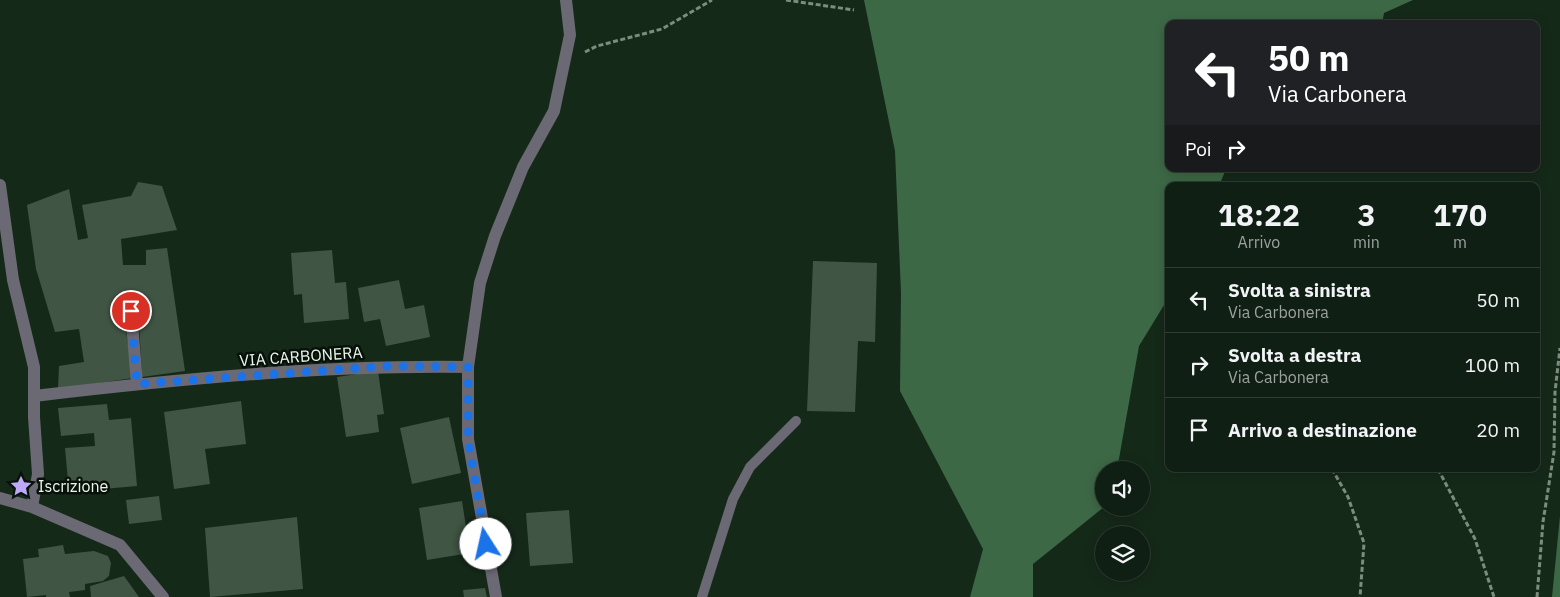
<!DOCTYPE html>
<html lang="it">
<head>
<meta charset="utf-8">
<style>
	body { margin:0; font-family:"IBM Plex Sans",sans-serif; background:#1e2c21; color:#f1f3f6; height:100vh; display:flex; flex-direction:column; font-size:19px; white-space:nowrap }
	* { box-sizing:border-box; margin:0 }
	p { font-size:16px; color:#9ca2a0 }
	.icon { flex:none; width:28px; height:28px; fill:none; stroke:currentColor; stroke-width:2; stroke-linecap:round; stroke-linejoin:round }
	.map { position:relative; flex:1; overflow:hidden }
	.details { position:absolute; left:1165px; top:182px; width:375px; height:290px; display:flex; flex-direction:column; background:#101f13; border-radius:10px; box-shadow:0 2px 12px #0003,0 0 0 1px #303d33 }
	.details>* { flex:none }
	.hud { position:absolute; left:1165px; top:20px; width:375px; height:152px; border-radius:10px; box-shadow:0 2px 12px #0003,0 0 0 1px #303d33; background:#202124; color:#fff; overflow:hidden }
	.controls { position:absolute; left:1095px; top:461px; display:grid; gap:10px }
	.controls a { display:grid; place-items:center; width:55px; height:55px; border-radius:50%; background:#101f13; box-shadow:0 2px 12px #0003,0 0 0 1px #303d33; font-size:25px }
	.pin { position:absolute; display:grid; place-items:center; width:42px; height:42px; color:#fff; margin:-21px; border:2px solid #fff; border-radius:50%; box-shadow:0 1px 5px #0007 }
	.me { position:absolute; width:55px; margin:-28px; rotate:350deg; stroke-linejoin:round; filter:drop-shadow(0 0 4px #0008) }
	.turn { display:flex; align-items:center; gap:18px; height:105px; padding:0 20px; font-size:22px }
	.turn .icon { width:65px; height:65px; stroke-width:2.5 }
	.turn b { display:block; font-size:35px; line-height:42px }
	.then { display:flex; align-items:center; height:48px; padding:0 20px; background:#0003; gap:10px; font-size:19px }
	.eta { display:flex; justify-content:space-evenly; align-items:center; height:85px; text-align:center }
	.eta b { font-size:30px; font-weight:800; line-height:35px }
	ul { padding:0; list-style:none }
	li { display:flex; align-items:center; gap:15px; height:65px; padding:0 20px; border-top:1px solid #303d33 }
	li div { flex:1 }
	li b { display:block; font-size:19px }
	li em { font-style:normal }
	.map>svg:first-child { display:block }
	.forest { fill:#3d6846 }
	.building { fill:#405544 }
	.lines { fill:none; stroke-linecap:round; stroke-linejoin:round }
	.path { stroke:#7c8d7f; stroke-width:3; stroke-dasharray:5 2.5; stroke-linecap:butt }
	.lane { stroke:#6b6974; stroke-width:10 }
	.street { stroke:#6b6974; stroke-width:12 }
	.route { stroke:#1a73e8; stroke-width:9; stroke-dasharray:0 16.2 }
	.labels { text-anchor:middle; stroke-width:5; stroke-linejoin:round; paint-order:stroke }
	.street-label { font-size:16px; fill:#eaf7ec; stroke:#071009 }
	.poi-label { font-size:16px; fill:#eaf7ec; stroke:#071009; text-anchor:start }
</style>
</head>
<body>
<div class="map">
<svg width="1560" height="597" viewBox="0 0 1560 597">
	<rect width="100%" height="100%" fill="#152919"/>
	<!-- forest -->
	<path class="forest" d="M864 0H1413L1384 13 1382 24H1169V169H1226L1219 186H1169V297L1139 346 1117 470H1104V507L1033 564V597H970L983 549 900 391 901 293 895 151Z
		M1560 516V597H1552Z"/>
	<!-- building -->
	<path class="building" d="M138 182 162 186 177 230 121 239 123 265H146V250L167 248 185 371 142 377 138 306 123 311 133 378 58 389 59 366 84 362 79 329 55 332 36 269 27 205 69 189 78 240 88 238 82 205 131 196Z
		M332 250 335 283 346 282 349 319 304 323 302 294 294 295 291 253Z
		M813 261 877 263 875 342 858 341 855 412 807 411Z
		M399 280 405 309 424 305 430 337 386 346 380 319 364 322 358 288Z
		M378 371 384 414 377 415 379 432 346 437 337 377Z
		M241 401 246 444 205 449 210 484 174 489 164 412Z
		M107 404 109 420 131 418 137 486 69 492 65 448 95 446 94 433 61 436 58 408Z
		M449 417 461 473 412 484 400 428Z
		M159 496 162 520 129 524 126 500Z
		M462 501 470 553 427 560 419 508Z
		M569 510 573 563 530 566 526 513Z
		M297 517 303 589 210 597 205 528Z
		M63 545 65 554 94 551 108 556 111 563 109 576 103 581 85 584V590L69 592 70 597H46V595L27 597 23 559 39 557 38 549Z
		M124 576 139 597H91L90 586Z
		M485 588 487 597H464L463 590Z"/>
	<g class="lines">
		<!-- path -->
		<path class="path" d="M786 0 854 10
			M585 52 597 46 662 29 712 0
			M1332 469 1348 497 1364 543 1360 597
			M1438 469 1475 539 1494 597
			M1537 597 1543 522 1554 452 1555 392 1560 348"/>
		<!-- lane -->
		<path class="lane" d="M702 597 733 499 750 467 796 421"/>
		<!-- street -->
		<path class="street" d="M0 185 13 280 34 367V417L38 474 32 507
			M131 311 137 384
			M34 396C178 379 323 365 468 367
			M0 498 32 507 120 545 163 597
			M496 597 468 439V367L480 283 495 236 523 167 554 111 570 35 566 0"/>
	</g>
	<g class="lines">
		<!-- route -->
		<path class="route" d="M131 311 137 384 389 366 468 367V439L486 544"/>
	</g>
	<!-- icons -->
	<defs>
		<g id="sight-bare" transform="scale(1.725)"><path d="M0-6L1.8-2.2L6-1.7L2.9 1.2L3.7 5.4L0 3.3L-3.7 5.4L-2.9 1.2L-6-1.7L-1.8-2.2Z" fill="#bda9f5" stroke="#071009" stroke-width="2.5" paint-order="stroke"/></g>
	</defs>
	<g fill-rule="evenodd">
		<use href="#sight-bare" x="21" y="486"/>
	</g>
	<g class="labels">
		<!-- street labels -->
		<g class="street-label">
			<text transform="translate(301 356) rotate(-4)" y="6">VIA CARBONERA</text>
		</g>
		<!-- poi labels -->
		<g class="poi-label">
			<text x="38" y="492">Iscrizione</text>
		</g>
	</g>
</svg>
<div class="controls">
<a><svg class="icon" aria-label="sound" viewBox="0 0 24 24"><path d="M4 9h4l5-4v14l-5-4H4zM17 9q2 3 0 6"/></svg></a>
<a><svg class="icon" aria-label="layers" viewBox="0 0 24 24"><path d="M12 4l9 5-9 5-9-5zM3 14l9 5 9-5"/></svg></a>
</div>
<div class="pin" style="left:131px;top:311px;background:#d93025"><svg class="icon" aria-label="arrive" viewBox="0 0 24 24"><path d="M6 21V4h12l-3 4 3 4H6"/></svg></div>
<svg class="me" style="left:486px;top:544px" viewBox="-20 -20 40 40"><circle r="19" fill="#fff"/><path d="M0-13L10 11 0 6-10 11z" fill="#1a73e8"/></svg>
<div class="hud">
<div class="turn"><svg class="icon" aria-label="left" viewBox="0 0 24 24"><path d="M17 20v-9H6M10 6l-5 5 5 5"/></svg><div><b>50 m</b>Via Carbonera</div></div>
<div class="then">Poi<svg class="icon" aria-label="right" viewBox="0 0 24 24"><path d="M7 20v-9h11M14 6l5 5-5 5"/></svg></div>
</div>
<section class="details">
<div class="eta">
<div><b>18:22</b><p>Arrivo</p></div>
<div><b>3</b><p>min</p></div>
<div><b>170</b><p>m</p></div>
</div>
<ul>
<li><svg class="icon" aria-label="left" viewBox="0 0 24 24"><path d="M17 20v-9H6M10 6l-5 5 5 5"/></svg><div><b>Svolta a sinistra</b><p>Via Carbonera</p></div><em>50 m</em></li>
<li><svg class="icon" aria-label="right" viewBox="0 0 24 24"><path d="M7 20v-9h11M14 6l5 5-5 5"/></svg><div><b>Svolta a destra</b><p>Via Carbonera</p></div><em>100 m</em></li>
<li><svg class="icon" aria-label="arrive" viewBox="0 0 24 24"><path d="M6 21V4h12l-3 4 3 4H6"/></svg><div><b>Arrivo a destinazione</b></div><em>20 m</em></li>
</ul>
</section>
</div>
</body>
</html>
